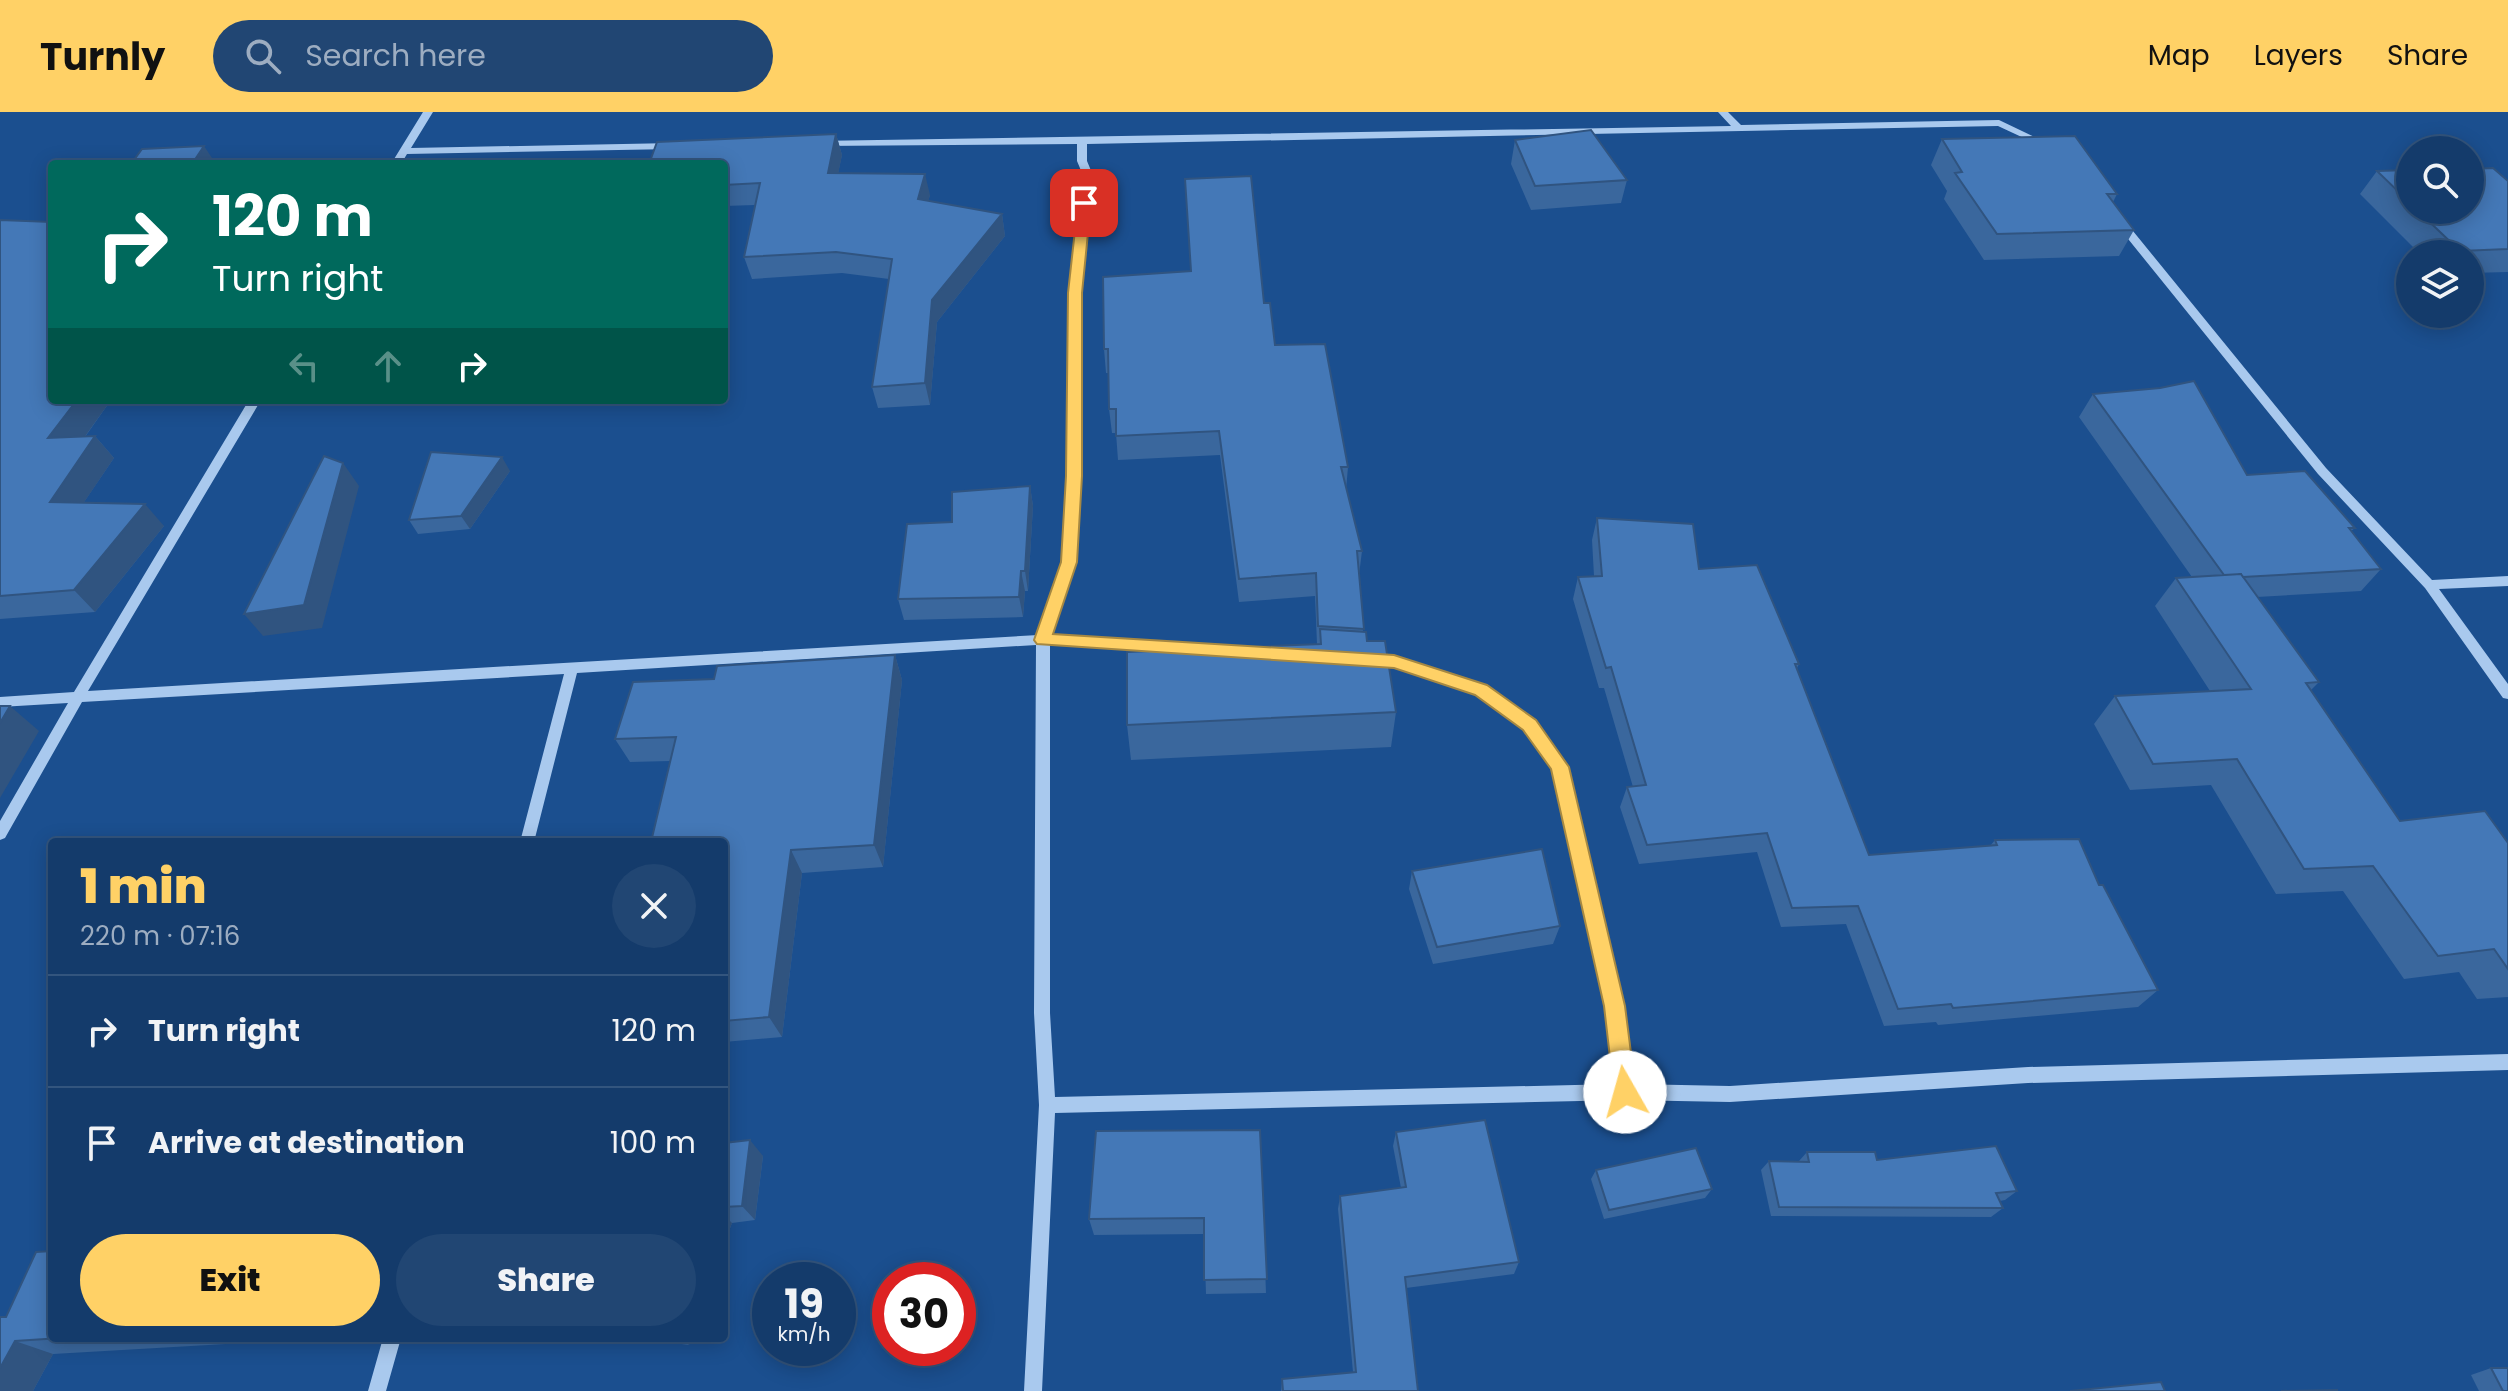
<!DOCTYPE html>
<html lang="en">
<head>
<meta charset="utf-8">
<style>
	body { margin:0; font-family:Poppins,sans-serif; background:#214673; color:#f1f3f6; height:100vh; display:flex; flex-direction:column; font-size:30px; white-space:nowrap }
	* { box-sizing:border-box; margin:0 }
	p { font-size:26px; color:#9dadc1 }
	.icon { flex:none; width:44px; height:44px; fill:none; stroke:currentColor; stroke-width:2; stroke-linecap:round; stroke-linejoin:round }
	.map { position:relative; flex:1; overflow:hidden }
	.details { position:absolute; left:48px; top:726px; width:680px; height:504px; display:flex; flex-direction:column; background:#143b6b; border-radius:8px; box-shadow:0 4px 20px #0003,0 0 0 2px #33557e }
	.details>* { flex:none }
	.guide { position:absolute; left:48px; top:48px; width:680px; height:244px; border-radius:8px; box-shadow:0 4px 20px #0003,0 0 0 2px #33557e; background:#00695c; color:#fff; overflow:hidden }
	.tools { position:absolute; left:2396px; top:24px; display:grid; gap:16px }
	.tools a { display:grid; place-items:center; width:88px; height:88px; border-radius:50%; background:#143b6b; box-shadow:0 4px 20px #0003,0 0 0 2px #33557e; font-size:40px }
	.speed { position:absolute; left:752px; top:1150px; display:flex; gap:16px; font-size:40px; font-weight:700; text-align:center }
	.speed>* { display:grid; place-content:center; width:104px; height:104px; border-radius:50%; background:#143b6b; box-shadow:0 4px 20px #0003,0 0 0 2px #33557e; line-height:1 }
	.speed small { font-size:20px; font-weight:400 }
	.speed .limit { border:12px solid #d22; background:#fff; color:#111 }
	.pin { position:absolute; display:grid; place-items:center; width:68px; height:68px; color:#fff; margin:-34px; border-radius:16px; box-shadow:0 4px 12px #0006 }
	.me { position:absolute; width:88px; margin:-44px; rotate:353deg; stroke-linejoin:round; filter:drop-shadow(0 0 6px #0008) }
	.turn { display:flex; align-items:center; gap:28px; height:168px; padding:0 32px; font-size:36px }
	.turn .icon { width:104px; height:104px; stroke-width:2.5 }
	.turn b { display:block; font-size:56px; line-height:68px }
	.lanes { display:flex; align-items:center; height:76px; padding:0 32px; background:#0003; justify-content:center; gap:40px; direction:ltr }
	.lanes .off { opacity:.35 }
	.round { display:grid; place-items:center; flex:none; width:84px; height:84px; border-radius:42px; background:#214673 }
	.head { display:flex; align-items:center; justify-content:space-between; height:136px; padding:0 32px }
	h1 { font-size:48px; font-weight:800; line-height:60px; color:#ffd166 }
	.cta { display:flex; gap:16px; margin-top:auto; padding:16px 32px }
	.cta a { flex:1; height:92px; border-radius:48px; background:#ffd166; color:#111; font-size:32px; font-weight:800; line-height:92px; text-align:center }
	.cta a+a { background:#214673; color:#f1f3f6 }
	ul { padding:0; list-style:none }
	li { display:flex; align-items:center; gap:24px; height:112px; padding:0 32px; border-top:2px solid #33557e }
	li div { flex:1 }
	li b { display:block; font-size:30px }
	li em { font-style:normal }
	header { display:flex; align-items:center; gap:48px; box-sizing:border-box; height:112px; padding:0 40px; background:#ffd166; color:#111 }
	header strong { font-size:38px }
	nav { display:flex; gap:44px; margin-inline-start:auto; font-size:28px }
	.search { width:560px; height:72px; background:#214673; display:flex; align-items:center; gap:20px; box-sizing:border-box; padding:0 28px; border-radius:44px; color:#9dadc1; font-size:30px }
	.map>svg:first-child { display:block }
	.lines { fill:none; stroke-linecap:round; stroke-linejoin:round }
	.minor { fill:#a9c9ee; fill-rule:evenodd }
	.wall { fill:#3a679d }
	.shaded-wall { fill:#305480 }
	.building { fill:#4478b7; stroke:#305480; stroke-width:2 }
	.route { fill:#ffd166; stroke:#a68842; stroke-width:2 }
</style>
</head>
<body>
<header>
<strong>Turnly</strong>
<div class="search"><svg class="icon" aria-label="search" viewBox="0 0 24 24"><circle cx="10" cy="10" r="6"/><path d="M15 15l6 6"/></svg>Search here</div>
<nav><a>Map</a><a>Layers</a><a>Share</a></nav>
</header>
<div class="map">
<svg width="2508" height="1279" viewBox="0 0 2508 1279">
	<rect width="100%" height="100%" fill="#1b4f8f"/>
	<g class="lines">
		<!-- minor -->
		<path class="minor" d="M423 0H433L411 36 674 31 679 34 674 37 407 42 401 52H391Z
			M1718 0H1728L1741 13 1999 8 2051 33 2043 35 1998 14 1087 32V49L1092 61 1080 181V364L1075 450 1051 524 1213 533 1220 538 1213 543 1050 533V901L1055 985 1616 972 1606 894 1552 656 1525 617 1476 582 1394 555 1365 552 1363 548 1365 544 1394 545 1486 574 1535 609 1564 651 1622 894 1632 972 1730 974 2028 955 2508 942V958L2028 971 1730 990 1625 988 1055 1001 1042 1279H1024L1039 993 1034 901 1036 533 577 561 534 730H520L564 562 82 590 5 726 0 728V709L68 591 0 595V585L74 580 249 288H261L88 579 1038 523 1063 450 1068 364 1070 181 1082 61 1077 49V32L819 34 814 31 816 29 1731 14Z
			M2116 108H2124L2326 356 2432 468 2508 464V474L2439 477 2508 572V587L2503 586 2425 476 2318 362 2116 112Z
			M383 1226H401L386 1279H368Z"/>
	</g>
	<!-- wall -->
	<path class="wall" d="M836 22 842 43 838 61 930 83 928 89 1002 102 1005 124 937 210 930 293 878 296 872 275 889 167 842 161 752 167 744 145 755 93 724 94V52Z
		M1942 27 2117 82 2113 90 2134 118 2119 144 1984 148 1944 87 1947 79 1931 53Z
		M1515 28 1627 68 1621 91 1531 98 1511 52Z
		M2410 58V98H2470L2508 69V160L2470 161V142H2420L2360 82 2377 59Z
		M0 108 52 288H111L85 325 95 324 114 346 84 390 164 414 95 500 0 507Z
		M1264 191 1275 233 1348 355 1346 378 1362 439 1359 463 1363 520 1396 600 1391 635 1131 648 1127 613 1317 532 1315 484 1239 490 1220 343 1118 348 1116 321H1112L1109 297V261H1106L1104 237Z
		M2093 282 2247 363 2355 416 2351 419 2381 457 2361 479 2257 485 2319 570 2311 578 2400 709 2508 731V885L2477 887 2459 860 2404 867 2343 779 2276 782 2211 673 2130 678 2094 612 2115 584 2210 579 2155 494 2176 466 2192 465 2079 305Z
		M510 359 470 417 418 422 409 408Z
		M1030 374 1033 394 1028 479H1025L1023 505 904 508 898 487 952 410Z
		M1597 406 1699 457 1799 552 1797 556 1869 743 1990 734 1995 728 2099 773 2158 878 2138 895 1938 913 1936 910 1884 914 1846 812 1781 815 1757 740 1639 752 1620 695 1627 675H1633L1604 576H1599L1573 487 1578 465 1594 464 1592 428Z
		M895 543 902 568 883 755 802 761 782 925 724 930V730L670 649 630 650 615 627 714 567Z
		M1412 759 1560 814 1553 832 1433 852 1409 777Z
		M1260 1018 1266 1181 1206 1182 1204 1122 1094 1123 1089 1107Z
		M1396 1020 1519 1150 1514 1162 1406 1176 1418 1279H1281L1282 1267 1353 1260 1338 1097 1340 1084 1401 1076 1393 1034Z
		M724 1031 763 1044 755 1108 732 1111 724 1132Z
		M1807 1040 1877 1048 2017 1079 2005 1088 2000 1089 2003 1096 1991 1105 1771 1104 1761 1058 1769 1049H1799Z
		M1596 1058 1712 1077 1705 1086 1604 1107 1591 1067Z
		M0 1205 52 1226H296L295 1228 53 1242 33 1279H0Z
		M450 1226H574L573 1229 461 1232Z
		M636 1226H691L689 1233Z
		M2491 1256 2508 1279H2479L2471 1263Z"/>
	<!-- shaded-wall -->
	<path class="shaded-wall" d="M836 22 842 43 834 82 828 61Z
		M204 34 216 52H192Z
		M925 62 930 83 923 108 918 87Z
		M1002 102 1005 124 937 210 930 293 925 271 932 188Z
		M77 288H111L68 348 48 326Z
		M95 324 114 346 70 411 50 390Z
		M502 345 510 359 470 417 461 404Z
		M343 351 359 374 322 516 263 524 244 502Z
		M1030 374 1033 394 1028 479 1025 459Z
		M145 392 164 414 95 500 74 478Z
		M1021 459 1025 479 1023 505 1019 485Z
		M895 543 902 568 883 755 874 733Z
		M10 594 39 619 0 686V611Z
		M791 738 802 761 782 925 769 905Z
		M750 1028 763 1044 755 1108 742 1094Z
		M724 1103 732 1111 724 1132Z
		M680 1226H691L689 1233Z
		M15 1229 53 1242 33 1279H0V1256Z"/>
	<!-- building -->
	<path class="building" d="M1591 18 1627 68 1535 74 1515 28Z
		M836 22 828 61 925 62 918 87 1002 102 932 188 925 271 872 275 892 147 836 140 744 145 760 71 724 73V52H649L657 30Z
		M2075 24 2117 82H2107L2134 118 1997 122 1955 61 1962 60 1942 27Z
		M204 34 192 52H131L142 37Z
		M2493 56 2508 69V137L2460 139 2417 98H2470V57Z
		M2410 58V91L2377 59Z
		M1251 64 1264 191H1270L1275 233 1325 232 1348 355H1341L1362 439H1357L1364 517 1318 514 1316 461 1239 467 1219 319 1116 324V297H1109L1108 237H1104L1103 165 1191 159 1185 67Z
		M0 108 52 110V288H77L48 326 95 324 50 390 145 392 74 478 0 484Z
		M2194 269 2247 363 2305 359 2355 416H2349L2381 457 2243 465 2241 462 2224 463 2093 282 2160 276Z
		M431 340 502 345 461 404 409 408Z
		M324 344 343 351 304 493 244 502Z
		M1030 374 1025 459H1021L1019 485 898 487 907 412 952 410V380Z
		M1597 406 1693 412 1699 457 1757 453 1799 552H1795L1869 743 1997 733 1995 728 2079 727 2099 773H2103L2158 878 1953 896 1951 892 1898 897 1858 794 1792 796 1767 721 1647 733 1627 675 1646 673 1611 555 1606 556 1578 465 1602 464Z
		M2241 462 2319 570 2306 571 2400 709 2485 699 2508 731V857L2494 837 2438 844 2373 754 2304 757 2237 647 2153 652 2115 584 2251 577 2176 466Z
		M1320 517 1366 520 1367 529H1385L1396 600 1127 613V540L1321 532Z
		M895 543 874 733 791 738 769 905 724 909V730H651L676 625 615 627 633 570 714 567 717 554Z
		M0 594H10L0 611Z
		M1542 737 1560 814 1437 835 1412 759Z
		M1485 1008 1519 1150 1405 1165 1418 1279H1283L1282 1267 1356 1260 1340 1084 1406 1075 1396 1020Z
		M1260 1018 1267 1167 1204 1168V1106L1089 1107 1096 1019Z
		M750 1028 742 1094 724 1095V1031Z
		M1996 1034 2017 1079 1996 1081 2003 1096 1779 1095 1769 1049 1809 1050 1807 1040H1875L1877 1048Z
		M1696 1036 1712 1077 1609 1098 1596 1058Z
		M52 1139V1226H61L15 1229 0 1256V1205H6L36 1140Z
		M2491 1256H2508V1279H2503Z
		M2161 1270 2165 1279H2070Z
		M2337 1278V1279H2281Z"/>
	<!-- route -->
	<path class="route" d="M1084 88 1091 91 1082 181V364L1077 450 1053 522 1394 543 1487 573 1536 608 1569 655 1625 894 1636 980 1632 987 1625 990 1617 987 1614 980 1604 894 1551 657 1523 618 1475 583 1394 556 1037 532 1034 528 1061 450 1066 364 1068 181 1078 91Z"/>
</svg>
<div class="tools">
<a><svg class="icon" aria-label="search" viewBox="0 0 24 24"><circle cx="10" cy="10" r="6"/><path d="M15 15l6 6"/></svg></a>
<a><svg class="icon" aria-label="layers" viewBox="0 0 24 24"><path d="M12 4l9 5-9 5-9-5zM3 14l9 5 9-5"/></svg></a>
</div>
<div class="speed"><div>19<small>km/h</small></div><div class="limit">30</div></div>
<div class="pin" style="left:1084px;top:91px;background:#d93025"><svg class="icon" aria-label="arrive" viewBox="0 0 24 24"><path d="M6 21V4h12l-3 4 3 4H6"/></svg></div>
<svg class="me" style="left:1625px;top:980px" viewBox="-20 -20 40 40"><circle r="19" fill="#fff"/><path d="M0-13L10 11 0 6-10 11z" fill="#ffd166"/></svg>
<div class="guide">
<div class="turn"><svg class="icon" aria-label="right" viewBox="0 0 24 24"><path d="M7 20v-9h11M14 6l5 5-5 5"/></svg><div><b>120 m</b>Turn right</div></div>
<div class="lanes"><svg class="icon off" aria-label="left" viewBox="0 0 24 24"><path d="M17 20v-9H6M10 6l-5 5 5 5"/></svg><svg class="icon off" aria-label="ahead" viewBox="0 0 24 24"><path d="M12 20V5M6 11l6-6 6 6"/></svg><svg class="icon" aria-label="right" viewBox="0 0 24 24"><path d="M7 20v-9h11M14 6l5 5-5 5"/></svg></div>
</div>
<section class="details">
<div class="head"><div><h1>1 min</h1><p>220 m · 07:16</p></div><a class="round"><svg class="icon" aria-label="close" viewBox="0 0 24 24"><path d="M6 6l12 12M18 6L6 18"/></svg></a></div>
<ul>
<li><svg class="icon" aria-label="right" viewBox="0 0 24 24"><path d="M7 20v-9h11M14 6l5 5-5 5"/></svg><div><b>Turn right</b></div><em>120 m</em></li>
<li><svg class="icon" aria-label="arrive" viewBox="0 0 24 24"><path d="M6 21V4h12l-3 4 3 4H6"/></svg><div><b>Arrive at destination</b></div><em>100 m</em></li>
</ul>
<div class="cta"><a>Exit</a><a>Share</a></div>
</section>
</div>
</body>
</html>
